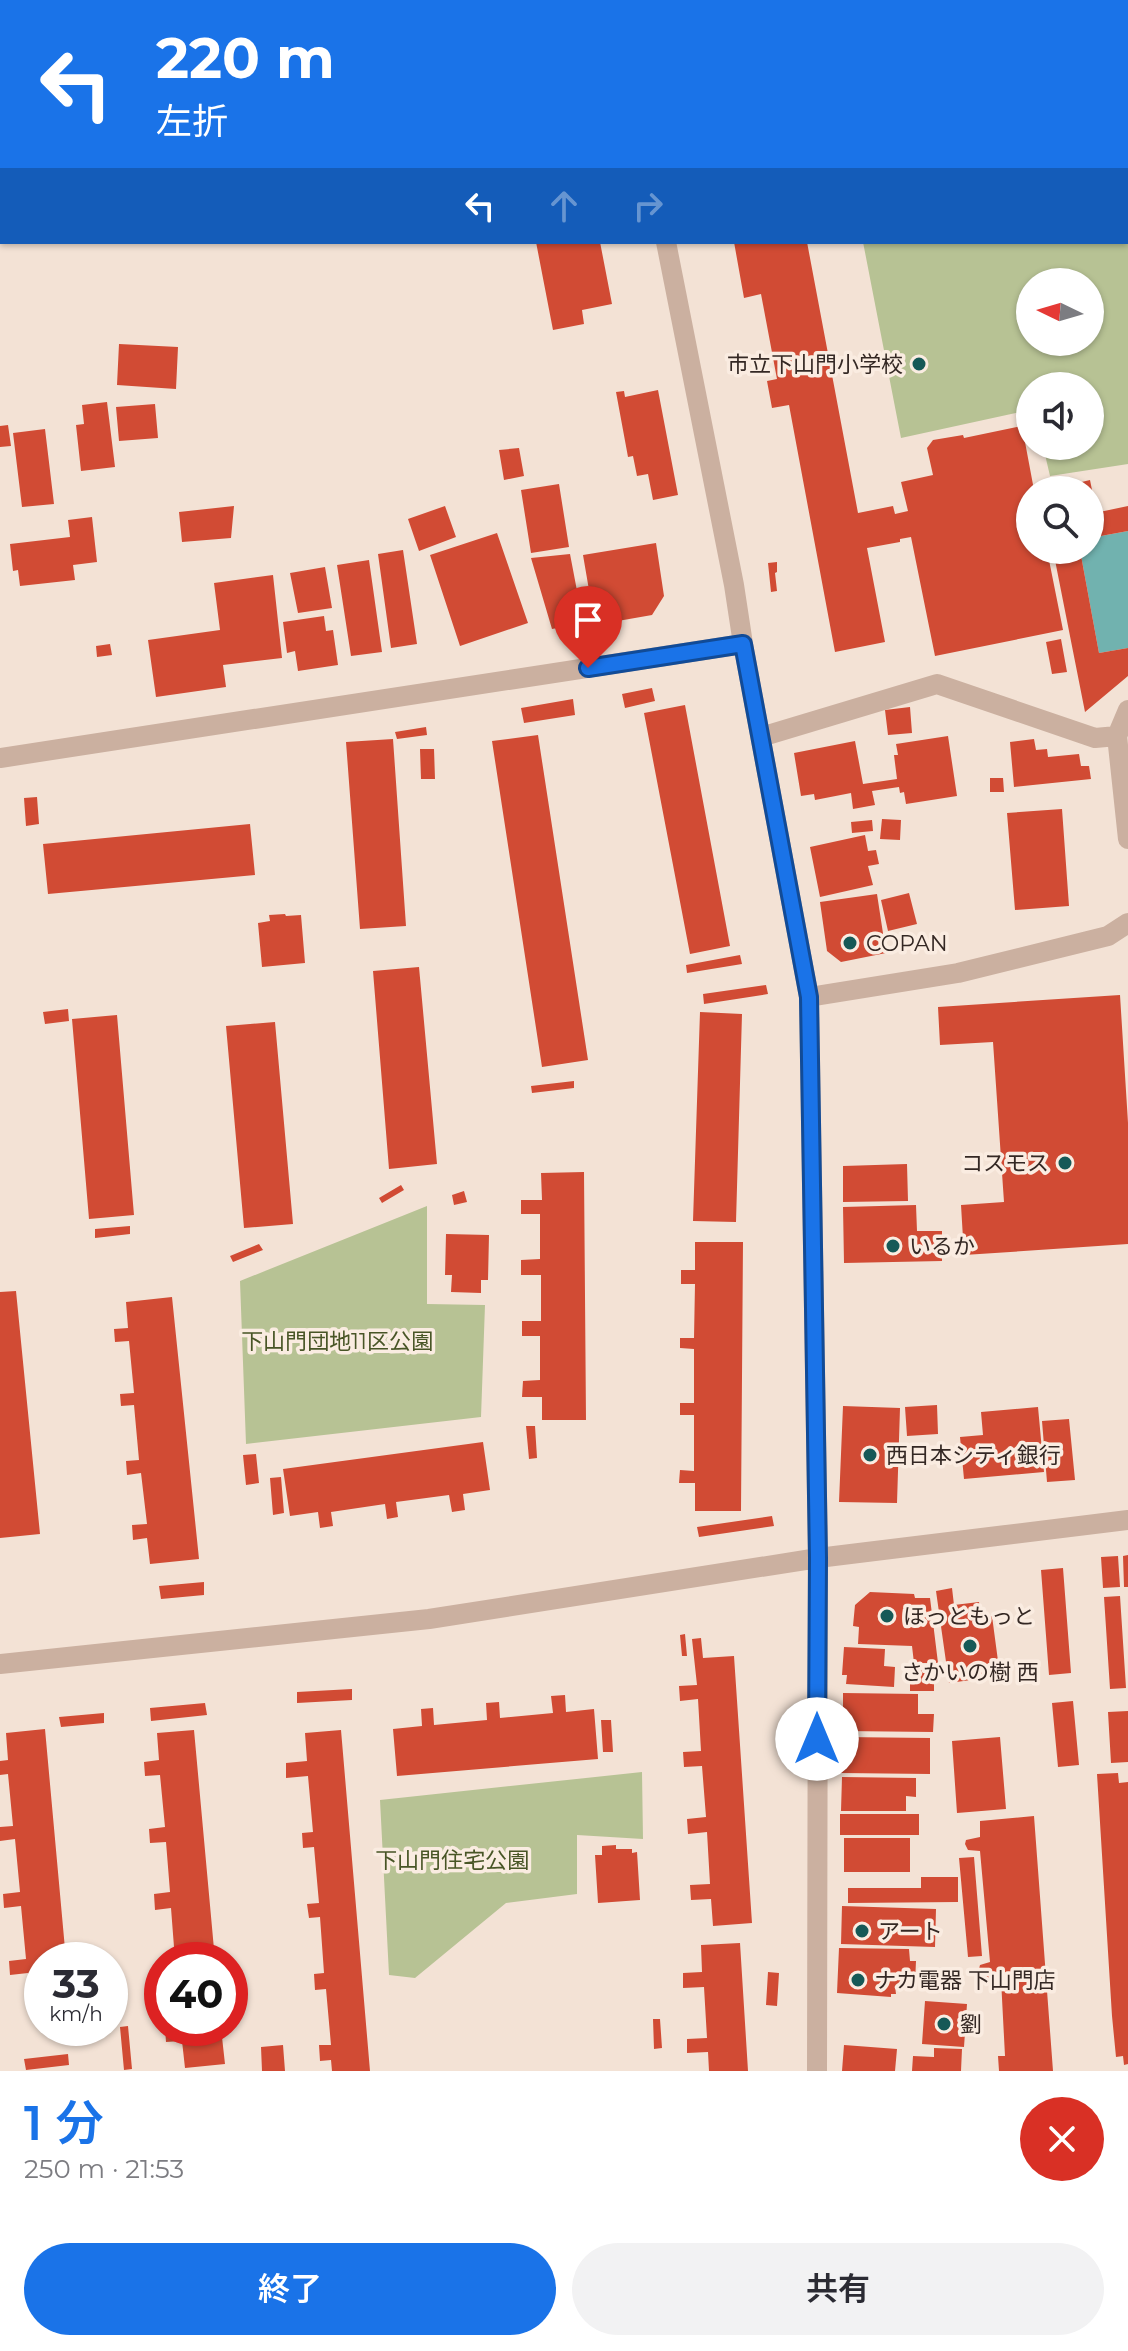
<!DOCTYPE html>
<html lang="ja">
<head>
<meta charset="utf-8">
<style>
	body { margin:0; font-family:Montserrat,"Noto Sans JP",sans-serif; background:#f2f2f3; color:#2b2b33; height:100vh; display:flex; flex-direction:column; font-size:30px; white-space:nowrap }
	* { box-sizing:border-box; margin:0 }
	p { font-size:26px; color:#7c7c81 }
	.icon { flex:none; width:44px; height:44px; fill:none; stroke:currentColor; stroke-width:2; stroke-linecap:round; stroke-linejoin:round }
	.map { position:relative; height:2071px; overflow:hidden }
	.drawer { display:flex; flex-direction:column; background:#fff; flex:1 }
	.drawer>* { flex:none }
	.top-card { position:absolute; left:0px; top:0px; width:1128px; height:244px; box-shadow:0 2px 6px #0004; background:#1a73e8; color:#fff; overflow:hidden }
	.needle { width:52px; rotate:275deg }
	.controls { position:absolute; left:1016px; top:268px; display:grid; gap:16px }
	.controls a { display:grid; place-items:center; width:88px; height:88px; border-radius:50%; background:#fff; box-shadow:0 2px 6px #0004; font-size:40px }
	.speed { position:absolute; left:24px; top:1942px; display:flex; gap:16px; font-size:40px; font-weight:700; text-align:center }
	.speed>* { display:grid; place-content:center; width:104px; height:104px; border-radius:50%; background:#fff; box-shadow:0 2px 6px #0004; line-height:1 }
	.speed small { font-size:20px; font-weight:400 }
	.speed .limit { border:12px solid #d22; background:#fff; color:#111 }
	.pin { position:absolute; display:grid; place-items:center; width:68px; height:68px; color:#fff; margin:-82px -34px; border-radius:50% 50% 50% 0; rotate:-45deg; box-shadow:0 0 8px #0007 }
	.pin .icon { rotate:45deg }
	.me { position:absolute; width:88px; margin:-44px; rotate:0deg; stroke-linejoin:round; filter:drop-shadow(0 0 6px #0008) }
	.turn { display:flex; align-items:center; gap:28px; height:168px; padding:0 24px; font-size:36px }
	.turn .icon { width:104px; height:104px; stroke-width:2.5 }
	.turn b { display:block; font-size:56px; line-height:68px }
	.lanes { display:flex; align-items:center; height:76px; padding:0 24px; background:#0003; justify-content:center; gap:40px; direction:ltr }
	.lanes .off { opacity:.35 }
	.round { display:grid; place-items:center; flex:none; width:84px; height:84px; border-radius:42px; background:#f2f2f3 }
	.headline { display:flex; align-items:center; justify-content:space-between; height:136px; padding:0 24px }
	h1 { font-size:48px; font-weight:600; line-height:60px; color:#1a73e8 }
	.cta { display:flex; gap:16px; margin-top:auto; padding:16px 24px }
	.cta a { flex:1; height:92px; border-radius:48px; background:#1a73e8; color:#fff; font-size:32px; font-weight:600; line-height:92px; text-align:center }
	.cta a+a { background:#f2f2f3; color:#2b2b33 }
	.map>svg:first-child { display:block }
	.green { fill:#b7c294; fill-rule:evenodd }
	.water { fill:#71b2af }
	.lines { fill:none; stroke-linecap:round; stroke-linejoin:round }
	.river { stroke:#71b2af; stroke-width:58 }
	.building { fill:#d14b34 }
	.minor { stroke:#cbb0a0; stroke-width:20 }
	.route-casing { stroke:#114b97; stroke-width:20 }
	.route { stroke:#1a73e8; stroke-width:14 }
	.poi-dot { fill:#165957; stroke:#faece1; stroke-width:3 }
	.labels { text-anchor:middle; stroke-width:7; stroke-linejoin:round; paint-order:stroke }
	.poi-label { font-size:22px; fill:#342824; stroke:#faece1; text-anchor:start }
	.park-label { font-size:22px; fill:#485526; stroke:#faece1 }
</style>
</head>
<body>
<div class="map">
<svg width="1128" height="2071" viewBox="0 0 1128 2071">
	<rect width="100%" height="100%" fill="#f3e2d5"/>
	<!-- green -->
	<path class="green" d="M1126 41H1128V464L1050 476 1043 446H1090V386H1030V410L901 438 863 242H1126ZM1030 282H1090V342H1030Z
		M427 1206V1304L485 1305 481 1417 246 1444 240 1281Z
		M642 1772 643 1839 577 1835V1894L506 1903 415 1978 389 1975 380 1800Z"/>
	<!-- water -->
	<path class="water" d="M1128 531V648L1099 653 1080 550H1090V538Z"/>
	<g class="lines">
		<!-- river -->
		<path class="river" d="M397 2 400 0"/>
	</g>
	<!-- building -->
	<path class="building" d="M536 242H600L612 304 582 310 584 324 553 330Z
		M734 242H807L858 513 893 506 895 514 908 511 901 482 933 475 927 448 933 440 963 435 964 438 1022 426 1034 490H1030V550H1047L1063 630 935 656 911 537 900 539V542L867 548 885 642 835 652 789 405 772 408 767 381 777 379 761 294 744 298Z
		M119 344 178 347 176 389 117 385Z
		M658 390 678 495 653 500 648 474 637 476 633 456 628 457 616 392 624 391 625 397Z
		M107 402 115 467 81 471 76 425 84 424 82 405Z
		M155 404 158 438 119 441 116 407Z
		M8 425 11 446 0 447V426Z
		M45 429 54 504 22 507 13 433Z
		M519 448 524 476 504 480 499 450Z
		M1090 480 1096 510 1090 511V490H1048Z
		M559 484 569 547 531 553 521 490Z
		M234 506 231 538 182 542 179 512Z
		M445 506 456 537 419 551 408 519Z
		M1128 506V531L1090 538V514Z
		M92 517 97 562 73 565 75 580 20 586 18 570 13 571 10 544 70 537 68 520Z
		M497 533 528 623 460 646 430 555Z
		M656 543 664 596 652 615 595 625 583 555Z
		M403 550 417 644 391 648 378 554Z
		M1053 550H1080L1099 653 1128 648V676L1085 712Z
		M570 554 578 596 573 597 578 624 552 629 531 558Z
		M369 560 382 652 351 656 337 565Z
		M777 562V572L775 573 777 591 771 592 768 563Z
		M325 567 332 608 298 613 290 573Z
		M273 575 282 658 223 665 226 687 156 697 148 640 220 630 214 583Z
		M324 616 326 631 333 630 338 665 298 671 295 651 287 653 283 622Z
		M1061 639 1067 672 1052 674 1046 642Z
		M110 644 112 655 97 657 96 646Z
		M652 688 655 701 625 708 622 694Z
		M573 699 575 715 524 723 521 708Z
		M685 705 730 946 690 954 644 713Z
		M910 707 912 733 888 735 885 710Z
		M426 727 427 735 397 739 395 732Z
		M538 735 588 1060 542 1067 492 741Z
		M948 736 957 796 906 804 904 792 900 793 899 787 872 791 875 805 853 809 851 793 815 800 814 794 801 796 794 753 855 741 863 784 897 779 894 755H898L896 744Z
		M393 739 406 926 360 929 346 742Z
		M1034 739 1036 750 1047 749 1048 757 1079 754 1081 766H1089L1091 779 1014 787 1010 742Z
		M420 749H434L435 779H421Z
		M990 778H1003L1004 792H990Z
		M37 797 39 824 26 826 24 798Z
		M1062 809 1069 906 1015 910 1007 813Z
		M882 819 901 820 900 840 880 839Z
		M872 820 873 831 852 833 851 822Z
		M250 824 255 875 48 894 43 844Z
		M865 835 868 851 876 850 879 864 868 866 873 885 820 897 810 847Z
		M909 893 917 924 888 931 881 900Z
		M877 894 886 953 841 962 827 951 820 902Z
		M285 914 286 916 301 915 305 963 262 967 258 923 270 921 269 915Z
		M740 955 742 964 687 973 686 965Z
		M419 967 437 1164 389 1169 373 971Z
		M766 985 768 994 704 1004 703 994Z
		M1120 995 1128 1123V1244L964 1255 961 1205 1004 1202 993 1042 940 1045 938 1007Z
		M68 1009 69 1021 45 1024 43 1012Z
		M700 1012 742 1014 736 1222 693 1221Z
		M117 1015 134 1215 89 1219 72 1019Z
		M275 1022 293 1224 244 1228 226 1026Z
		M574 1081V1088L532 1093 531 1086Z
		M907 1164 908 1201 843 1202V1166Z
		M584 1172 586 1420H542V1397H522L523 1381 540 1380V1336H522V1321H541V1275H521V1260L540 1259V1214H521V1200H542L541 1173Z
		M401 1185 404 1190 382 1203 379 1198Z
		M464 1191 467 1202 454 1205 452 1195Z
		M916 1205 917 1231H942V1261L844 1263 843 1207Z
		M130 1226V1234L95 1238V1229Z
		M446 1234 489 1235 488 1280H481V1293L451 1292 452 1275H445Z
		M695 1242H743L741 1511H695V1483H679L680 1470 694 1471V1415H680V1403H694V1349L680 1348V1338H694L695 1284H681V1270H695Z
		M259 1244 263 1250 233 1262 230 1256Z
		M16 1291 40 1534 0 1538V1292Z
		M172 1297 199 1559 150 1564 147 1538 133 1540 132 1525 147 1524 141 1473 127 1475 126 1461 139 1460 134 1405 121 1406 120 1394 134 1393 129 1341 115 1342 114 1329 128 1328 126 1302Z
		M937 1405 938 1434 907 1436 905 1407Z
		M843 1406 900 1408 897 1503 839 1502Z
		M1038 1407 1044 1472 964 1479 960 1437 983 1435 981 1412Z
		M1069 1419 1075 1480 1047 1482 1042 1421Z
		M526 1426H535L537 1458 529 1459Z
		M483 1442 490 1490 463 1494 465 1510 452 1512 449 1495 396 1502 398 1517 387 1519 385 1504 331 1512 333 1526 320 1528 318 1512 290 1516 283 1469Z
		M256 1454 259 1483 246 1485 243 1455Z
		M281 1477 284 1513 273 1515 270 1478Z
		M772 1516 774 1526 699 1537 697 1527Z
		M1128 1555V1587H1124L1123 1556Z
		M1118 1556 1120 1587 1103 1588 1101 1557Z
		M1063 1568 1071 1673 1049 1675 1041 1570Z
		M204 1582V1595L161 1599 159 1586Z
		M952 1588 954 1605 979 1602 981 1617 992 1616 1000 1676 949 1683 936 1591Z
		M870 1592 914 1594 915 1598H930L938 1663H914L912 1646 858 1644 859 1627 853 1626 855 1605Z
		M1120 1596 1126 1688 1110 1689 1104 1597Z
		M685 1634 687 1656H682L680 1635Z
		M701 1638 703 1658 734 1656 752 1923 713 1926 711 1899 691 1900 690 1885 710 1884 707 1832 688 1834 687 1819 706 1817 702 1766 684 1767 683 1752 701 1751 698 1699 680 1701 679 1686 697 1685 692 1639Z
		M844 1647 885 1649 884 1666 895 1667 894 1687 846 1684 847 1675H842Z
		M910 1665H934V1691H910Z
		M352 1689V1700L297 1703V1692Z
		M843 1693 918 1694V1714H934L933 1732 843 1731Z
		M565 1695 566 1712 594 1709 598 1759 397 1776 393 1729 422 1726 421 1709 433 1708 434 1725 487 1720 486 1703 499 1702 500 1718 553 1713 551 1696Z
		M1073 1701 1079 1765 1058 1767 1052 1703Z
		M205 1703 207 1715 151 1721 150 1708Z
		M1128 1711V1762L1111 1763 1108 1712Z
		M104 1713V1723L61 1727 59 1717Z
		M601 1720H611L613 1752H603Z
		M45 1729 66 1960H42V1998L30 1999 28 1973 10 1975 9 1961 26 1959 21 1906 4 1908 3 1894 20 1892 15 1839 0 1841V1827L13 1826 8 1774 0 1775V1761L8 1760 6 1733Z
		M194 1730 215 1960H175L171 1908 155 1910 154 1894 170 1892 166 1842 150 1843 149 1829 165 1827 160 1775 145 1776 144 1762 159 1760 157 1733Z
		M341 1730 370 2071H332L331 2060 320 2061 319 2045H331L326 1989 315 1990 314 1974 324 1973 320 1917 309 1918 307 1904 319 1903 314 1847 303 1848 302 1833 313 1832 308 1776 286 1778V1763L307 1761 305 1733Z
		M842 1737 930 1738V1774L841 1773Z
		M1000 1737 1006 1809 957 1813 952 1741Z
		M1118 1773 1119 1783 1128 1782V2064L1124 2065 1123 2056 1116 2057 1112 2016 1097 1774Z
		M842 1777 916 1778V1797L906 1796V1811H841Z
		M840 1814H919V1835H840Z
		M1034 1816 1053 2071H999L998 2056H1005L1001 1979H987L981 1977 978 1973 980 1965 990 1962 980 1851 968 1850 965 1844 966 1840 980 1837V1821Z
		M844 1838H910V1872H844Z
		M616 1845V1849H632V1853L637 1852 640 1900 598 1903 595 1855H602V1846Z
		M974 1857 982 1956 968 1957 959 1858Z
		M921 1877H958V1902L848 1903V1888H921Z
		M842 1906 936 1909 935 1947 841 1944Z
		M740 1943 748 2071H709L708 2052 687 2053V2039L707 2038 704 1987 683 1988V1973L702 1972 701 1945Z
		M839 1948 909 1949 910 1961H916L915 1983H910L909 1987 895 1986 896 1994H891V1997L837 1993Z
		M768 1972 779 1973 777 2006 766 2005Z
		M925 2001 967 2004 964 2047 922 2044Z
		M653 2019H660L662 2048 654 2049Z
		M128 2026 132 2069 124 2070 120 2027Z
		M165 2028H221L225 2064 185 2068 182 2041 166 2042Z
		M283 2045 285 2071H262L261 2047Z
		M844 2045 897 2049 895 2071H842Z
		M934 2048 962 2049 961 2071H912L913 2056 934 2057Z
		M68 2054 69 2065 26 2070 24 2059Z"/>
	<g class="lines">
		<!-- minor -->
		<path class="minor" d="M618 0 619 2
			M254 2 259 0
			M503 2 506 0
			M0 10H2
			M0 133 2 134
			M666 242 734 585 743 644 809 997 818 1558 817 2071
			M1128 710 1117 736 1128 839
			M761 737 937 684 1095 738 1117 736
			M0 758 743 644
			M809 997 958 973 1108 936 1128 923
			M0 1664 429 1619 818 1558 1128 1520"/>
	</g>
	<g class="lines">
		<!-- route casing -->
		<g class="route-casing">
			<path id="route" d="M588 668 743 644 809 997 818 1558 817 1739"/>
		</g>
		<!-- route -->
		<use href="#route" class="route"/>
	</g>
	<!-- markers -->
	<g class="poi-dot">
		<circle cx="919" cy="364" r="8"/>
		<circle cx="850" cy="943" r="8"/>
		<circle cx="1065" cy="1163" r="8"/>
		<circle cx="893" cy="1246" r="8"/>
		<circle cx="870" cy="1455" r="8"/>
		<circle cx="887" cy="1616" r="8"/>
		<circle cx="970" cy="1646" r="8"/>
		<circle cx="862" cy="1931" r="8"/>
		<circle cx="858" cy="1980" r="8"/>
		<circle cx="944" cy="2024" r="8"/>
	</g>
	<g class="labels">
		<!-- poi labels -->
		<g class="poi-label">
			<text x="903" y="372" text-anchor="end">市立下山門小学校</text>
			<text x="866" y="951">COPAN</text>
			<text x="1049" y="1171" text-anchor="end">コスモス</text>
			<text x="909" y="1254">いるか</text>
			<text x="886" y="1463">西日本シティ銀行</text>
			<text x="903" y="1624">ほっともっと</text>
			<text x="970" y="1680" text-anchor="middle">さかいの樹 西</text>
			<text x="878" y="1939">アート</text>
			<text x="874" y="1988">ナカ電器 下山門店</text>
			<text x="960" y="2032">劉</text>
		</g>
		<!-- park labels -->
		<g class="park-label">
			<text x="337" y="1349">下山門団地11区公園</text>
			<text x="452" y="1868">下山門住宅公園</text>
		</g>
	</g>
</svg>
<div class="controls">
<a><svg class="needle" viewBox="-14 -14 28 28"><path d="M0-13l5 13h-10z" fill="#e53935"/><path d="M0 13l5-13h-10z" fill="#7c7c81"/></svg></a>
<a><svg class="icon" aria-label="sound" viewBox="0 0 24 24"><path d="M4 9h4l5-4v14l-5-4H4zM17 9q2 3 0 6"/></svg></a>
<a><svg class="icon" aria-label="search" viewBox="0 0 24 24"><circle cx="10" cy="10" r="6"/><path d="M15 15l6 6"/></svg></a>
</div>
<div class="speed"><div>33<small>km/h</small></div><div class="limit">40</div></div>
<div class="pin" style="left:588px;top:668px;background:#d93025"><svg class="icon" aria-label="arrive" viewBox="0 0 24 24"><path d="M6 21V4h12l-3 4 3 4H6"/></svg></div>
<svg class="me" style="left:817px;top:1739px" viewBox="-20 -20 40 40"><circle r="19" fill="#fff"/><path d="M0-13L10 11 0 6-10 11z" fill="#1a73e8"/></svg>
<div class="top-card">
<div class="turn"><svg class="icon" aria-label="left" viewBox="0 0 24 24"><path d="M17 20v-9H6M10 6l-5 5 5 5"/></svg><div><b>220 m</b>左折</div></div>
<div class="lanes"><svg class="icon" aria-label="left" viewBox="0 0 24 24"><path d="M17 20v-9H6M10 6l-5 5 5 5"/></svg><svg class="icon off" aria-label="ahead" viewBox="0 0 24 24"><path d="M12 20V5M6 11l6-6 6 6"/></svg><svg class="icon off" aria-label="right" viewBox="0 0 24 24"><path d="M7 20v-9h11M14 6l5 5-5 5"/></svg></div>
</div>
</div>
<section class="drawer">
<div class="headline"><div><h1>1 分</h1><p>250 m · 21:53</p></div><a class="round" style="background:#d93025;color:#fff"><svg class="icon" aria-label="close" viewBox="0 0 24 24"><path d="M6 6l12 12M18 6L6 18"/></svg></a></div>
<div class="cta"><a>終了</a><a>共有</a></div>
</section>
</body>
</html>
